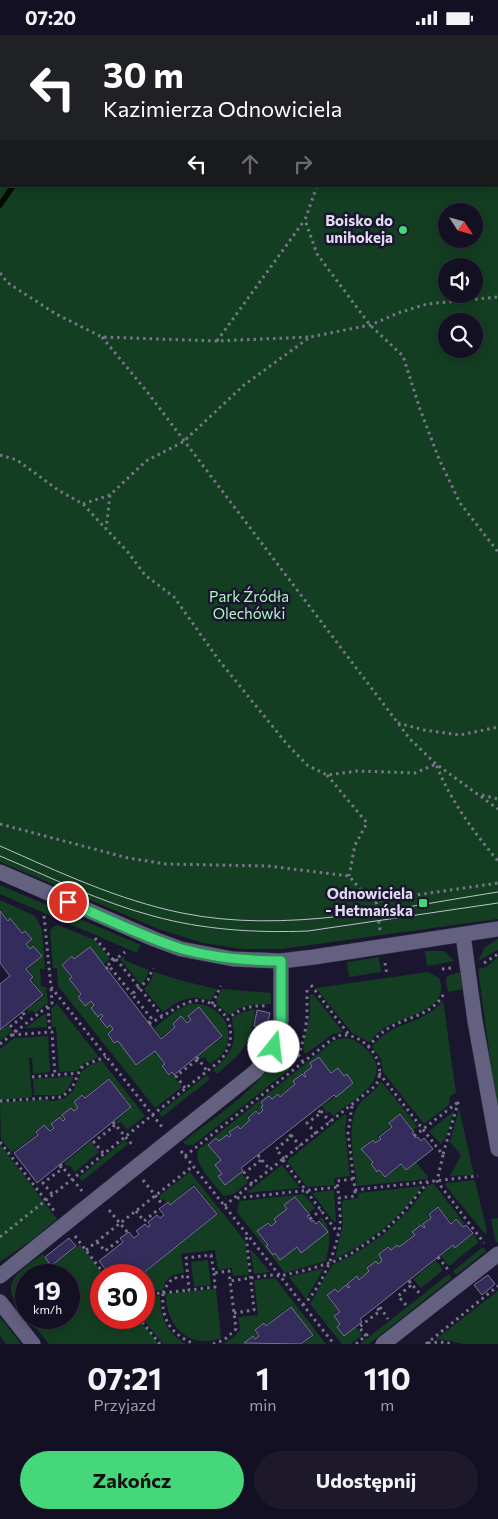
<!DOCTYPE html>
<html lang="pl">
<head>
<meta charset="utf-8">
<style>
	body { margin:0; font-family:Commissioner,sans-serif; background:#1d192b; color:#f1f3f6; height:100vh; display:flex; flex-direction:column; font-size:19px; white-space:nowrap }
	* { box-sizing:border-box; margin:0 }
	p { font-size:16px; color:#9d9da6 }
	.icon { flex:none; width:28px; height:28px; fill:none; stroke:currentColor; stroke-width:2; stroke-linecap:round; stroke-linejoin:round }
	.map { position:relative; height:1309px; overflow:hidden }
	.side { display:flex; flex-direction:column; background:#141023; flex:1 }
	.side>* { flex:none }
	.hud { position:absolute; left:0px; top:0px; width:499px; height:152px; box-shadow:0 2px 12px #0003,0 0 0 1px #333041; background:#202124; color:#fff; overflow:hidden }
	.needle { width:32px; rotate:126deg }
	.fabs { position:absolute; left:438px; top:168px; display:grid; gap:10px }
	.fabs a { display:grid; place-items:center; width:45px; height:45px; border-radius:50%; background:#141023; box-shadow:0 2px 12px #0003,0 0 0 1px #333041; font-size:25px }
	.speed { position:absolute; left:15px; top:1229px; display:flex; gap:10px; font-size:25px; font-weight:700; text-align:center }
	.speed>* { display:grid; place-content:center; width:65px; height:65px; border-radius:50%; background:#141023; box-shadow:0 2px 12px #0003,0 0 0 1px #333041; line-height:1 }
	.speed small { font-size:12px; font-weight:400 }
	.speed .limit { border:8px solid #d22; background:#fff; color:#111 }
	.pin { position:absolute; display:grid; place-items:center; width:42px; height:42px; color:#fff; margin:-21px; border:2px solid #fff; border-radius:50%; box-shadow:0 1px 5px #0007 }
	.me { position:absolute; width:55px; margin:-28px; rotate:16deg; stroke-linejoin:round; filter:drop-shadow(0 0 4px #0008) }
	.turn { display:flex; align-items:center; gap:18px; height:105px; padding:0 20px; font-size:22px }
	.turn .icon { width:65px; height:65px; stroke-width:2.5 }
	.turn b { display:block; font-size:35px; line-height:42px }
	.lanes { display:flex; align-items:center; height:48px; padding:0 20px; background:#0003; justify-content:center; gap:25px; direction:ltr }
	.lanes .off { opacity:.35 }
	.eta { display:flex; justify-content:space-evenly; align-items:center; height:85px; text-align:center }
	.eta b { font-size:30px; font-weight:700; line-height:35px }
	.primary-button { display:flex; gap:10px; margin-top:auto; padding:10px 20px }
	.primary-button a { flex:1; height:58px; border-radius:30px; background:#45d77a; color:#111; font-size:20px; font-weight:700; line-height:58px; text-align:center }
	.primary-button a+a { background:#1d192b; color:#f1f3f6 }
	.status { display:flex; justify-content:space-between; align-items:center; height:35px; padding:0 25px; background:#141023; direction:ltr }
	.status svg { height:14px; fill:currentColor }
	.map>svg:first-child { display:block }
	.green { fill:#133e21; fill-rule:evenodd }
	.lines { fill:none; stroke-linecap:round; stroke-linejoin:round }
	.stream { stroke:#000c01; stroke-width:5.5 }
	.building { fill:#342c5a; stroke:#777494 }
	.minor-casing { stroke:#312e42; stroke-width:16 }
	.path { stroke:#79768c; stroke-width:3; stroke-dasharray:2.5 4; stroke-linecap:butt }
	.minor { stroke:#646180; stroke-width:15 }
	.tram { stroke:#c0bed1; stroke-width:1 }
	.route-casing { stroke:#2d8c4f; stroke-width:12 }
	.route { stroke:#45d77a; stroke-width:9 }
	.poi-dot { fill:#45d77a; stroke:#1b162f; stroke-width:2 }
	.labels { text-anchor:middle; stroke-width:5; stroke-linejoin:round; paint-order:stroke }
	.poi-label { font-size:15px; font-weight:bold; fill:#dddbed; stroke:#1b162f; text-anchor:end }
	.park-label { font-size:15px; fill:#adf9c0; stroke:#1b162f }
</style>
</head>
<body>
<div class="status"><b>07:20</b><svg viewBox="0 0 49 12"><path d="M0 12V9h3v3zM5 12V6h3v6zM10 12V3h3v9zM15 12V0h3v12zM26 1h20v11H26zM47 4h2v5h-2z"/></svg></div>
<div class="map">
<svg width="498" height="1309" viewBox="0 0 498 1309">
	<rect width="100%" height="100%" fill="#1b162f"/>
	<!-- green -->
	<path class="green" d="M0 0H498V884L281 914H242L203 908 161 895 0 827ZM1 1H498V151H1ZM446 176H474V204H446ZM446 231H474V259H446ZM446 286H474V314H446Z
		M0 850 141 910 137 918 0 859Z
		M0 865 33 880 37 884 42 895 45 934H40L41 951 46 952 48 968 35 978 32 975 29 978 27 974 45 961 32 945 34 942 28 934 42 921 33 910 30 913 27 909 33 904 25 895 22 897 11 883 8 884 0 875Z
		M58 890 95 905 110 924 104 929 90 912 75 923 72 920 61 930 71 942 68 944 80 959 77 962 85 971 91 966 94 970 91 973 98 982 101 980 102 981 99 984 106 993 110 991 113 994 107 999 114 1009 118 1006 136 1031 155 1016 164 1029 161 1031 169 1041 172 1039 182 1052 155 1073 58 951 57 933H53L50 896 52 893Z
		M498 904V915L478 926 485 912Z
		M425 916H444L455 926 427 931Z
		M124 921V925L149 935 146 943 141 950 120 924Z
		M379 922 381 937 349 942 347 927Z
		M498 922V1071L493 1046 478 934 486 932Z
		M154 937 183 946 217 954 211 965C190 960 180 964 163 977L144 954 150 947Z
		M428 937 439 943C452 974 405 981 386 992 379 996 374 1001 369 1007L352 998 316 953Z
		M456 938H460L463 954 448 957 446 945 447 941Z
		M222 954 271 958V969C255 969 242 969 229 980L217 969 216 965Z
		M310 959 314 960 343 997 333 999 307 1018H304L303 1012 310 978Z
		M443 965 456 1058 450 1061 449 1070 424 1089 383 1037 381 1024 372 1012C391 985 424 991 443 965Z
		M57 969 99 1022 84 1028 77 1036 59 1037 56 992H52L51 974Z
		M190 969C214 966 236 988 226 1012 223 1020 216 1025 210 1029L204 1022 201 1024 199 1020 223 1002 199 972 187 981 190 984 187 987 181 981 172 989 174 992 161 1002 154 993 177 975Z
		M254 974 255 975C250 1011 244 1016 217 1039L213 1035C224 1025 234 1016 234 1000 234 994 232 989 232 983L238 979Z
		M46 978 47 992 25 993Z
		M8 990 12 996 0 1006V996Z
		M285 1000 300 1004 293 1028 289 1035 193 1110H186L183 1107C218 1079 275 1045 285 1000Z
		M48 1001 50 1037 33 1039 32 1023H29L32 1062 0 1065V1014L14 1003Z
		M345 1003C356 1004 364 1011 371 1019 392 1046 351 1066 333 1081L330 1076 327 1078 322 1071 354 1048 347 1039 344 1041 338 1033 331 1037 319 1021 310 1028 312 1032 304 1038 306 1041 305 1042 302 1039 293 1046 295 1049 280 1061 278 1059 272 1064 269 1061 260 1067 263 1075 259 1078 256 1075 247 1082 250 1085 240 1093 237 1090 229 1097 230 1100 229 1102 227 1100 219 1106 216 1102 207 1109 220 1125 215 1130 221 1138 218 1141 225 1150 241 1138 248 1147 234 1159 224 1161C215 1150 193 1129 198 1115L335 1005Z
		M102 1026 145 1081 127 1095 121 1087 118 1089 116 1086 132 1072 109 1043 85 1062 82 1059 73 1067 78 1073 74 1076 71 1073 62 1080 64 1083 63 1084 60 1081 50 1089 53 1092 49 1095 44 1089 35 1097 36 1100 12 1118 1 1104 0 1067 41 1065 54 1066 65 1063 73 1056 82 1036 90 1030Z
		M207 1040 210 1044 162 1082 159 1078Z
		M74 1041C63 1067 59 1059 34 1060L33 1044Z
		M381 1046 418 1092 413 1095 401 1078 389 1088 391 1091 378 1101 380 1104 376 1108 372 1104 361 1114 372 1127 371 1129 377 1137 379 1136 385 1143 401 1130 406 1135 416 1127 428 1142 427 1144 357 1151C355 1128 345 1092 358 1071 364 1061 374 1059 381 1046Z
		M459 1073 474 1140 450 1141 461 1120 450 1107Z
		M454 1076 446 1102 441 1109 429 1096Z
		M344 1080H347L345 1095 350 1141 334 1143 335 1150 307 1152 287 1126Z
		M125 1105 128 1109 82 1146 79 1142Z
		M91 1106 99 1117 75 1137 69 1130 68 1132 64 1128Z
		M0 1109 57 1184 32 1205 0 1227Z
		M282 1130 300 1153 247 1158 248 1156Z
		M190 1137 245 1206 249 1240 233 1241 232 1233 218 1235 215 1215 181 1219 184 1238C172 1239 165 1242 163 1255L144 1256V1240H142L218 1179 194 1149 171 1169 168 1166 166 1167 163 1164 162 1165 159 1161Z
		M475 1145 487 1197 485 1199 445 1150 446 1148Z
		M434 1149 465 1189 462 1191 456 1183 451 1187 438 1171 427 1179 430 1182 423 1189 425 1192 423 1193 421 1190 412 1197 414 1200 399 1212 397 1210 391 1215 388 1211 379 1218 382 1226 378 1229 376 1226 367 1233 369 1236 359 1244 356 1241 347 1248 350 1252 348 1253 346 1250 338 1256 335 1254 326 1260 339 1277 334 1281 340 1289 337 1292 344 1301 356 1292 362 1300 351 1309H342L310 1269 332 1230 353 1220 383 1200 411 1173 428 1150Z
		M422 1151C401 1183 370 1207 335 1224L343 1189 342 1166 358 1163V1158Z
		M334 1155 336 1187H334L312 1158Z
		M304 1159 315 1173 309 1178 296 1162 284 1170 287 1174 274 1184 276 1186 271 1190 268 1187 257 1197 267 1210 266 1211 272 1220 275 1219 280 1225 296 1213 301 1218 328 1197 319 1184 322 1182C333 1196 329 1210 326 1226L285 1238 237 1177 239 1166Z
		M498 1183V1207L496 1208 491 1184Z
		M473 1199 479 1207 449 1231 441 1221 453 1211 455 1214Z
		M80 1209 104 1240H101V1282L138 1283 159 1309H49L28 1283 69 1282V1240H26V1280C22 1274 15 1268 12 1261 5 1241 30 1229 43 1219L52 1231Z
		M483 1212 486 1216 456 1240 453 1236Z
		M250 1213 270 1237 254 1239Z
		M208 1225 211 1250 194 1252 191 1227Z
		M436 1225 443 1235 421 1253 413 1244Z
		M324 1233 306 1264 289 1242Z
		M449 1239 452 1243 369 1309H360Z
		M275 1243 326 1309H303L314 1300 290 1271 266 1290 264 1287 254 1295 258 1301 255 1303 253 1301 244 1309H223L234 1302 240 1295 238 1282 258 1280 254 1245Z
		M216 1254 221 1303C215 1305 208 1307 201 1306 178 1304 165 1280 166 1259Z
		M498 1256V1309H462L451 1306 436 1304Z
		M160 1261C160 1283 167 1298 186 1309H163L142 1283 144 1282V1262Z
		M0 1282 21 1309H6L0 1301Z"/>
	<g class="lines">
		<!-- stream -->
		<path class="stream" d="M116 1V0
			M0 170 13 151"/>
	</g>
	<!-- building -->
	<path class="building" d="M0 876 8 886 10 883 22 898 25 896 32 904 26 909 30 914 33 911 42 921 26 934 33 942 30 945 43 960 0 995V949L10 941 0 928Z
		M90 912 161 1004 175 992 173 989 181 981 187 988 191 985 188 981 199 972 222 1001 174 1040 172 1037 169 1040 162 1031 165 1029 155 1016 136 1030 118 1006 114 1008 108 999 113 994 110 990 107 993 100 984 103 981 101 979 98 982 91 973 94 970 91 966 85 971 78 962 81 959 69 944 72 942 62 930 72 921 74 924Z
		M257 975 270 978 266 994 254 991Z
		M319 1022 331 1038 338 1033 344 1041 347 1039 353 1048 336 1062 334 1060 241 1133 243 1136 225 1150 218 1141 222 1139 215 1130 221 1125 208 1110 216 1103 219 1106 227 1100 229 1102 231 1100 229 1097 238 1091 240 1094 250 1085 248 1083 256 1076 259 1079 263 1075 261 1072 263 1071 261 1067 269 1061 272 1064 278 1059 280 1062 295 1049 293 1046 302 1039 305 1042 306 1041 304 1038 312 1032 310 1028Z
		M109 1044 131 1072 37 1148 14 1118 38 1100 36 1097 44 1090 50 1096 54 1093 51 1089 60 1082 63 1086 65 1084 62 1080 71 1073 74 1076 78 1073 74 1067 82 1060 85 1063Z
		M400 1079 414 1097 412 1098 416 1103 418 1102 421 1106 424 1103 433 1114 406 1135 401 1129 385 1142 379 1135 377 1137 371 1129 373 1127 361 1114 373 1105 375 1108 381 1104 379 1102 392 1092 389 1088Z
		M194 1151 217 1179 141 1240H110L99 1226 123 1207 120 1203 129 1197 134 1203 139 1199 136 1196 145 1189 148 1192 150 1191 148 1187 157 1180 160 1183 164 1180 159 1174 168 1167 170 1170Z
		M295 1162 310 1180 307 1181 312 1187 313 1185 316 1189 319 1186 328 1197 301 1218 297 1212 280 1225 275 1218 273 1220 266 1211 268 1210 257 1196 268 1188 271 1191 276 1187 274 1184 287 1174 284 1170Z
		M438 1172 451 1189 456 1184 463 1192 466 1190 473 1198 455 1213 453 1210 378 1270 360 1284 362 1287 344 1301 337 1292 340 1289 334 1281 340 1277 327 1260 335 1254 338 1257 346 1250 348 1253 350 1252 347 1249 357 1241 359 1245 369 1236 367 1233 376 1226 378 1229 382 1226 379 1219 388 1212 391 1215 397 1210 399 1212 415 1200 412 1197 421 1190 424 1193 425 1192 423 1189 431 1183 429 1179Z
		M69 1203 76 1211 51 1231 45 1222Z
		M488 1240 495 1249 482 1260 474 1250Z
		M291 1272 313 1300 301 1309 244 1308 253 1301 255 1304 259 1301 255 1295 264 1288 266 1291Z"/>
	<g class="lines">
		<!-- minor casing -->
		<g class="minor-casing">
			<path id="minor" d="M0 837 154 904 181 914 233 924 281 926 314 922 498 894
				M463 900 475 986 498 1114
				M0 1241 256 1036 274 1012 281 986V926
				M0 1267 33 1309
				M383 1309 498 1219"/>
		</g>
		<!-- path -->
		<path class="path" d="M100 1 101 0
			M0 144 1 143
			M317 151 305 185 317 219 370 290 403 321 420 374 439 424 460 468 498 517
			M0 238 8 248 56 279 102 302 216 306 309 302
			M102 302 148 358 410 704 436 729 498 774
			M217 306 304 186
			M0 420 17 425 58 455 83 469 106 494
			M110 460 106 494 127 516 145 540 174 562 218 624 286 708 307 730 327 740 358 736 415 738 436 729C450 765 473 796 498 826
			M83 469 110 460 146 426 183 407 244 350 310 302 370 290 401 277 427 269 498 262
			M398 688 424 695 460 700 498 692
			M327 740 367 788 355 810 349 841
			M482 760 498 764
			M0 789 128 823 166 829 268 831 349 841 366 861 376 866
			M44 881 51 952 162 1092
			M380 895 376 866 498 848
			M95 903 114 926
			M116 924 162 981
			M385 928 387 940
			M484 928 498 919
			M108 930 125 917
			M106 932 107 933 109 931 132 959
			M442 934 451 933
			M311 950 350 1001
			M212 969 221 951
			M48 972 50 998
			M150 988 148 986 151 983 132 959 148 945 153 933
			M149 989C154 986 158 984 163 981 188 965 206 955 228 984
			M16 997 11 991 25 980 23 978 25 976
			M12 1000 52 997 55 1040
			M0 1009 52 968 51 953
			M368 1012C374 1005 381 997 389 993 410 980 431 982 445 957
			M197 1022 207 1036
			M303 1027 299 1021 305 997 307 982V951
			M379 1038 443 1120 437 1146 484 1208
			M32 1042 78 1038
			M185 1053 176 1041 197 1025 195 1024 197 1022
			M0 1066 62 1062 72 1053 81 1033 87 1029 106 1022
			M352 1071 348 1098 355 1155 478 1141
			M321 1076 330 1087
			M113 1087 134 1112
			M316 1099 307 1088 321 1078 318 1075 319 1073
			M291 1100 300 1111
			M414 1101 457 1068
			M0 1107 55 1177
			M181 1116 334 1309
			M103 1118 94 1107 114 1091 112 1089 114 1088
			M443 1119 458 1068 461 1067
			M258 1120 270 1135
			M185 1121 331 1005C335 1003 339 1000 342 1000 366 999 390 1030 375 1051L224 1171
			M284 1124 276 1114 291 1102 289 1098
			M283 1125 338 1198
			M60 1129 82 1156
			M353 1144 337 1146 339 1163 355 1161V1155
			M143 1145 163 1170
			M252 1149 244 1138 260 1126 257 1123 259 1122
			M52 1159 43 1148 62 1134 60 1131
			M237 1163 338 1152
			M109 1175 128 1198
			M136 1176 144 1186 159 1174
			M310 1184 321 1175
			M75 1201 105 1240
			M0 1202 221 1025C231 1011 233 1000 228 984 238 974 251 970 265 971
			M97 1207 105 1216 121 1204
			M86 1215 193 1131
			M438 1222 450 1237
			M214 1238 215 1252 189 1255 186 1223 211 1220 214 1238 229 1236 230 1246
			M409 1246 420 1259
			M163 1258C170 1243 172 1243 188 1241
			M163 1258 189 1255
			M144 1259 163 1258C161 1285 170 1298 194 1309
			M303 1270C321 1254 337 1214 340 1190 341 1181 339 1172 339 1163
			M406 1270 398 1261 410 1251 408 1248 410 1247
			M380 1272 388 1284
			M234 1278 254 1275 246 1199
			M138 1282 160 1309
			M366 1301 359 1292 380 1276 377 1273 379 1271
			M428 1308 440 1307 454 1309
			M213 1309 224 1305 236 1294 230 1246 270 1240 280 1241 307 1235 335 1226 352 1218 384 1196 401 1180 428 1147
			M356 1309 369 1298
			M426 1309 498 1251"/>
		<!-- minor -->
		<use href="#minor" class="minor"/>
		<!-- tram -->
		<path class="tram" d="M0 811C59 837 118 865 182 878 285 899 395 873 498 857
			M0 821C50 842 100 867 153 881 204 895 256 898 308 896L498 868"/>
	</g>
	<g class="lines">
		<!-- route casing -->
		<g class="route-casing">
			<path id="route" d="M68 867C106 883 143 902 182 914 215 923 247 926 281 926V986L274 1012"/>
		</g>
		<!-- route -->
		<use href="#route" class="route"/>
	</g>
	<!-- markers -->
	<g class="poi-dot">
		<circle cx="403" cy="195" r="5"/>
		<rect x="418" y="863" width="10" height="10" rx="2.5"/>
	</g>
	<g class="labels">
		<!-- poi labels -->
		<g class="poi-label">
			<text x="393" y="191">Boisko do<tspan x="393" dy="17">unihokeja</tspan></text>
			<text x="413" y="864">Odnowiciela<tspan x="413" dy="17">- Hetmańska</tspan></text>
		</g>
		<!-- park labels -->
		<g class="park-label">
			<text x="249" y="567">Park Źródła<tspan x="249" dy="17">Olechówki</tspan></text>
		</g>
	</g>
</svg>
<div class="fabs">
<a><svg class="needle" viewBox="-14 -14 28 28"><path d="M0-13l5 13h-10z" fill="#e53935"/><path d="M0 13l5-13h-10z" fill="#9d9da6"/></svg></a>
<a><svg class="icon" aria-label="sound" viewBox="0 0 24 24"><path d="M4 9h4l5-4v14l-5-4H4zM17 9q2 3 0 6"/></svg></a>
<a><svg class="icon" aria-label="search" viewBox="0 0 24 24"><circle cx="10" cy="10" r="6"/><path d="M15 15l6 6"/></svg></a>
</div>
<div class="speed"><div>19<small>km/h</small></div><div class="limit">30</div></div>
<div class="pin" style="left:68px;top:867px;background:#d93025"><svg class="icon" aria-label="arrive" viewBox="0 0 24 24"><path d="M6 21V4h12l-3 4 3 4H6"/></svg></div>
<svg class="me" style="left:274px;top:1012px" viewBox="-20 -20 40 40"><circle r="19" fill="#fff"/><path d="M0-13L10 11 0 6-10 11z" fill="#45d77a"/></svg>
<div class="hud">
<div class="turn"><svg class="icon" aria-label="left" viewBox="0 0 24 24"><path d="M17 20v-9H6M10 6l-5 5 5 5"/></svg><div><b>30 m</b>Kazimierza Odnowiciela</div></div>
<div class="lanes"><svg class="icon" aria-label="left" viewBox="0 0 24 24"><path d="M17 20v-9H6M10 6l-5 5 5 5"/></svg><svg class="icon off" aria-label="ahead" viewBox="0 0 24 24"><path d="M12 20V5M6 11l6-6 6 6"/></svg><svg class="icon off" aria-label="right" viewBox="0 0 24 24"><path d="M7 20v-9h11M14 6l5 5-5 5"/></svg></div>
</div>
</div>
<section class="side">
<div class="eta">
<div><b>07:21</b><p>Przyjazd</p></div>
<div><b>1</b><p>min</p></div>
<div><b>110</b><p>m</p></div>
</div>
<div class="primary-button"><a>Zakończ</a><a>Udostępnij</a></div>
</section>
</body>
</html>
